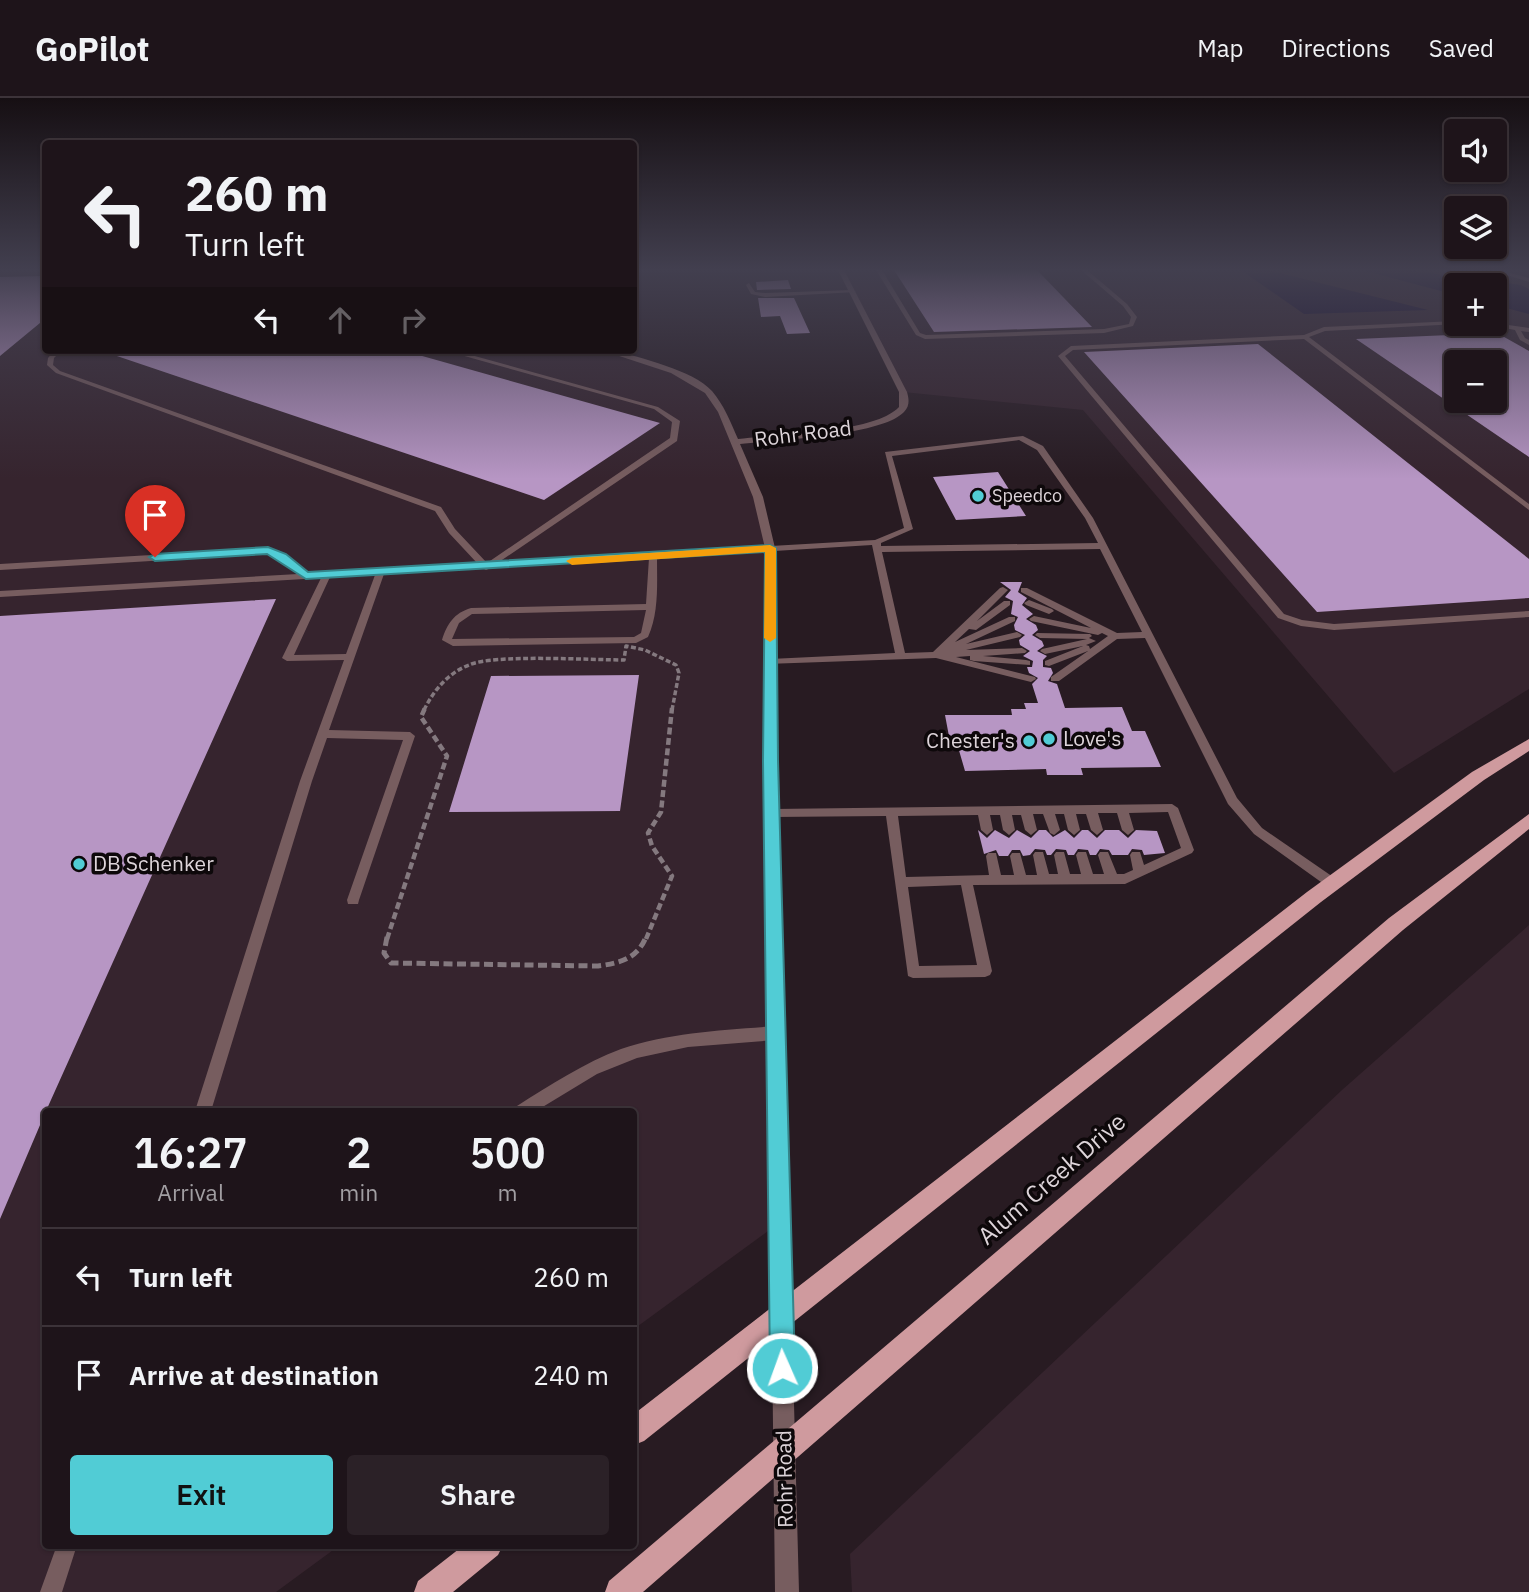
<!DOCTYPE html>
<html lang="en">
<head>
<meta charset="utf-8">
<style>
	body { margin:0; font-family:"IBM Plex Sans",sans-serif; background:#2b2127; color:#f1f3f6; height:100vh; display:flex; flex-direction:column; font-size:26px; white-space:nowrap }
	* { box-sizing:border-box; margin:0 }
	p { font-size:23px; color:#a19ea2 }
	.icon { flex:none; width:38px; height:38px; fill:none; stroke:currentColor; stroke-width:2; stroke-linecap:round; stroke-linejoin:round }
	.map { position:relative; flex:1; overflow:hidden }
	.side { position:absolute; left:42px; top:1010px; width:595px; height:441px; display:flex; flex-direction:column; background:#1e141a; border-radius:7px; box-shadow:0 2px 5px #0004,0 0 0 2px #3c3339 }
	.side>* { flex:none }
	.hud { position:absolute; left:42px; top:42px; width:595px; height:214px; border-radius:7px; box-shadow:0 2px 5px #0004,0 0 0 2px #3c3339; background:#1e141a; color:#f1f3f6; overflow:hidden }
	.controls { position:absolute; left:1444px; top:21px; display:grid; gap:14px }
	.controls a { display:grid; place-items:center; width:63px; height:63px; border-radius:7px; background:#1e141a; box-shadow:0 2px 5px #0004,0 0 0 2px #3c3339; font-size:35px }
	.pin { position:absolute; display:grid; place-items:center; width:60px; height:60px; color:#fff; margin:-72px -30px; border-radius:50% 50% 50% 0; rotate:-45deg; box-shadow:0 0 7px #0007 }
	.pin .icon { rotate:45deg }
	.me { position:absolute; width:77px; margin:-38px; rotate:358deg; stroke-linejoin:round; filter:drop-shadow(0 0 5px #0008) }
	.turn { display:flex; align-items:center; gap:24px; height:147px; padding:0 28px; font-size:32px }
	.turn .icon { width:91px; height:91px; stroke-width:2.5 }
	.turn b { display:block; font-size:49px; line-height:60px }
	.lanes { display:flex; align-items:center; height:66px; padding:0 28px; background:#0003; justify-content:center; gap:35px; direction:ltr }
	.lanes .off { opacity:.35 }
	.eta { display:flex; justify-content:space-evenly; align-items:center; height:119px; text-align:center }
	.eta b { font-size:42px; font-weight:600; line-height:49px }
	.cta { display:flex; gap:14px; margin-top:auto; padding:14px 28px }
	.cta a { flex:1; height:80px; border-radius:7px; background:#51ccd5; color:#111; font-size:28px; font-weight:600; line-height:80px; text-align:center }
	.cta a+a { background:#2b2127; color:#f1f3f6 }
	ul { padding:0; list-style:none }
	li { display:flex; align-items:center; gap:21px; height:98px; padding:0 28px; border-top:2px solid #3c3339 }
	li div { flex:1 }
	li b { display:block; font-size:26px }
	li em { font-style:normal }
	header { display:flex; align-items:center; gap:42px; box-sizing:border-box; height:98px; padding:0 35px; background:#1e141a; border-bottom:2px solid #3c3339 }
	header strong { font-size:33px }
	nav { display:flex; gap:38px; margin-inline-start:auto; font-size:24px }
	.map>svg:first-child { display:block }
	.built { fill:#36242e; fill-rule:evenodd }
	.water { fill:#10062d }
	.building { fill:#b796c4; fill-rule:evenodd }
	.lines { fill:none; stroke-linecap:round; stroke-linejoin:round }
	.path-far2 { stroke:#84797f; stroke-width:3.5; stroke-dasharray:5 2.5; stroke-linecap:butt }
	.path-far1 { stroke:#84797f; stroke-width:4.5; stroke-dasharray:7 3.5; stroke-linecap:butt }
	.path { stroke:#84797f; stroke-width:5; stroke-dasharray:9 4.5; stroke-linecap:butt }
	.service { fill:#775d5f; fill-rule:evenodd }
	.tertiary { fill:#775d5f; fill-rule:evenodd }
	.primary { fill:#cf9a9e; fill-rule:evenodd }
	.route { fill:#51ccd5; stroke:#35858a; stroke-width:2 }
	.slow { fill:#f59e0b }
	.poi-dot { fill:#51ccd5; stroke:#0d080a; stroke-width:2.5 }
	.labels { text-anchor:middle; stroke-width:7; stroke-linejoin:round; paint-order:stroke }
	.far-poi-label { font-size:18px; fill:#ddd4d9; stroke:#0d080a; text-anchor:start }
	.street-label { font-size:21px; fill:#ddd4d9; stroke:#0d080a }
	.poi-label { font-size:21px; fill:#ddd4d9; stroke:#0d080a; text-anchor:start }
	.near-street-label { font-size:24px; fill:#ddd4d9; stroke:#0d080a }
</style>
</head>
<body>
<header>
<strong>GoPilot</strong>
<nav><a>Map</a><a>Directions</a><a>Saved</a></nav>
</header>
<div class="map">
<svg width="1529" height="1494" viewBox="0 0 1529 1494">
	<rect width="100%" height="100%" fill="#281b22"/>
	<!-- built -->
	<path class="built" d="M0 172H45L46 252H605L686 278 717 305 758 399 770 450 779 1125 634 1231V1013H46V1447H340L276 1494H0Z
		M841 172H1529V591L1394 675 1083 312 903 294ZM1456 187H1494V226H1456ZM1456 264H1494V303H1456Z
		M1529 827V1494H852L850 1456 1342 992Z"/>
	<!-- water -->
	<path class="water" d="M1241 172H1268L1428 212 1304 216Z
		M1362 172H1406L1521 187 1529 191V216L1495 207 1494 187H1456V197Z"/>
	<!-- building -->
	<path class="building" d="M894 172H1037L1092 229 934 234Z
		M46 178V220L0 258V179Z
		M788 182 791 191 757 192 756 184Z
		M758 200H794L810 235 787 236 780 218 761 219Z
		M1497 235 1529 253V359L1356 241ZM1456 264H1494V303H1456Z
		M1258 246 1529 461V500L1317 514 1084 254Z
		M111 252H401L660 325 544 402 111 256Z
		M998 374 1026 418 956 422 933 379Z
		M1000 484H1022L1018 494 1027 500 1022 507 1033 516 1026 521 1036 527 1038 532 1032 537 1042 543 1044 548 1037 553 1047 558 1043 562V569L1051 570 1053 575 1048 583 1057 586 1065 610 1122 609 1132 633H1145L1161 669 1081 670 1083 677H1047L1046 671 965 673 958 649H951L945 617H1012L1011 611H1026L1024 605H1038L1032 586 1038 580 1029 575 1027 569H1032L1033 563 1023 558 1030 553 1020 547 1019 542 1025 537 1015 532 1014 527 1018 519 1011 516 1013 503 1005 499 1011 492Z
		M276 501 46 1013 0 1121V518Z
		M639 577 620 713 449 714 491 578Z
		M978 732 987 740 995 732 1009 740 1017 732 1031 740 1039 732H1046L1053 739 1065 732 1074 740 1082 732H1088L1097 740 1105 732H1119L1128 740 1136 732 1157 733 1165 755 1144 757 1142 752 1132 751 1128 757H1112L1109 752 1100 751 1096 757H1090L1088 752 1078 751 1074 757H1068L1066 752 1056 751 1051 757H1047L1045 752 1035 751 1030 757 1023 758 1020 752H1012L1008 758H999L996 752 984 756Z"/>
	<g class="lines">
		<!-- path-far2 -->
		<path class="path-far2" d="M424 612C434 592 448 575 469 567 492 556 592 562 624 562L626 548 645 552 676 567 679 575 672 612"/>
		<!-- path-far1 -->
		<path class="path-far1" d="M387 841 447 658 421 619 425 610
			M646 841 672 778 652 748 648 735 661 714 672 610"/>
		<!-- path -->
		<path class="path" d="M387 839 384 855 391 865 598 868C620 865 637 861 646 839"/>
		<!-- service -->
		<path class="service" d="M876 172H882L920 235 926 237 1104 231 1129 226 1131 219 1123 208 1081 172H1087L1127 206 1137 219 1133 228 1104 235 925 241 916 237Z
			M1491 172H1499L1529 180V184Z
			M749 185 755 194 765 195 853 192 856 194 765 199 751 196 746 187Z
			M1456 223 1458 226 1325 233 1309 239 1529 406V412L1304 241 1073 252 1065 258 1284 516 1302 522 1334 526 1529 513V519L1334 532 1301 528 1278 520 1058 258 1071 248 1304 237 1324 229Z
			M1494 225 1529 230V234L1521 233 1525 240 1529 242V247L1520 242 1515 232 1483 226Z
			M55 252H62L54 260 53 267 60 273 441 409 455 431 487 465 670 340 672 324 654 311 443 252H453L658 309 680 323 677 343 499 464 875 442 904 430 885 354 1023 338 1043 348 1093 420 1237 700 1262 730 1336 781 1338 785 1336 789H1328L1254 736 1228 706 1145 540 1117 541 1059 583H1051V579L1088 553 1049 568 1045 567V563L1083 548 1045 556 1040 553 1042 551 1087 541 1040 540 1035 537 1037 535 1090 536 1092 538 1089 540 1096 543 1086 547 1089 548 1090 551 1108 538 1102 535 1098 537 1031 523 1029 521 1034 518 1091 530 1021 494V490H1027L1117 535 1142 534 1100 451 882 454 905 555 933 554 1000 490 1003 489 1008 492 977 523 1004 503H1010V507L976 532 969 531 955 544 1009 519H1015V523L966 546 1017 534 1022 537 1020 539 966 552 1022 550 1027 553 1025 555 983 558 1026 562 1030 563V567L974 563 970 562V558L956 559 1035 579 1036 581 1031 584 936 560 766 566V562L770 561 895 555 872 447 657 460C657 486 659 515 648 539L636 545 453 548 442 542C447 526 454 515 471 510L646 506 649 460 491 470 486 472 482 470 384 476 329 632 410 634 415 638 359 802 358 806H348L347 802 403 642 327 640 312 683 211 1013H195L300 683 344 562 287 563 282 560 321 480 0 499V493L298 476 279 460 267 456 0 472V466L268 450 285 456 308 475 477 465 449 435 435 413 56 275 47 267 48 260ZM1019 342 1037 352 1085 420 1098 445 881 448V445L913 431 892 358ZM375 477 346 556 294 557 330 479ZM646 512 641 535 634 539 452 541 459 525 472 516Z
			M1029 502 1052 511 1054 513 1049 516 1026 507 1024 505Z
			M1172 706 1178 710 1194 752 1192 755 1125 786 973 787 992 873 990 877 985 879 913 880 908 878 886 718 773 719 767 715 773 711ZM1168 714 1181 750 1144 767 1140 754H1132L1130 757 1133 772 1124 776H1117L1108 754H1100L1098 757 1104 776H1093L1086 754H1078L1076 757 1081 776H1070L1064 754H1056L1054 757 1058 776H1049L1043 754H1035L1033 757 1037 777H1026L1020 755H1012L1010 758 1014 777H1001L996 755H988L986 758 989 777 906 779 898 718 978 717 981 732 987 737 993 732 990 717H1000L1003 732 1009 737 1015 732 1012 717H1021L1025 732 1031 737 1037 732 1033 716H1043L1050 735 1054 737 1060 732 1055 716H1064L1068 732 1074 737 1080 732 1076 716H1086L1091 732 1097 737 1103 732 1098 715H1117L1122 732 1128 737 1134 732 1129 715ZM961 787 977 867 919 868 908 789Z
			M776 928 781 930 783 935 781 940 776 942 688 949 637 960 597 976 536 1013H514L517 1008C550 987 584 965 621 951 671 934 724 932 776 928Z
			M57 1447H77L62 1494H40Z"/>
		<!-- tertiary -->
		<path class="tertiary" d="M838 172H844L907 294C909 301 910 308 904 314 881 338 774 342 740 346L763 399 775 450 777 663 799 1494H775L765 663V450L753 399 718 314 705 295 671 275 601 252H613C640 260 693 272 712 293 724 307 731 325 738 341 774 337 875 335 899 309V294Z"/>
		<!-- primary -->
		<path class="primary" d="M1529 641V653L1484 682 1321 804 644 1343 634 1347V1316L1307 794 1472 674Z
			M1529 716V731L1403 832 643 1494H605L609 1483 1389 820Z
			M464 1447H503L498 1457 453 1494H414L418 1483Z"/>
	</g>
	<!-- sky -->
	<linearGradient id="sky" x2="0" y2="1"><stop stop-color="#160f13"/><stop offset="0.45" stop-color="#423f4f"/><stop offset="1" stop-color="#423f4f" stop-opacity="0"/></linearGradient>
	<rect width="1529" height="381" fill="url(#sky)"/>
	<!-- route -->
	<path class="route" d="M770 447 776 450 778 663 795 1270 791 1279 782 1283 774 1279 770 1270 763 663 765 454 306 481 267 456 155 463 149 459 155 456 268 449 286 456 308 474Z"/>
	<!-- slow -->
	<path class="slow" d="M770 447 776 450V540L770 544 764 540 765 454 572 467 566 463 572 460Z"/>
	<!-- markers -->
	<g class="poi-dot">
		<circle cx="978" cy="398" r="7"/>
		<circle cx="1049" cy="641" r="7"/>
		<circle cx="1029" cy="643" r="7"/>
		<circle cx="79" cy="766" r="7"/>
	</g>
	<g class="labels">
		<!-- far-poi labels -->
		<g class="far-poi-label">
			<text x="992" y="404">Speedco</text>
		</g>
		<!-- street labels -->
		<g class="street-label">
			<text transform="translate(803 336) rotate(-7)" y="7">Rohr Road</text>
			<text transform="translate(785 1381) rotate(-91)" y="7">Rohr Road</text>
		</g>
		<!-- poi labels -->
		<g class="poi-label">
			<text x="1063" y="648">Love's</text>
			<text x="1015" y="650" text-anchor="end">Chester's</text>
			<text x="93" y="773">DB Schenker</text>
		</g>
		<!-- near-street labels -->
		<g class="near-street-label">
			<text transform="translate(1052 1081) rotate(-41)" y="8">Alum Creek Drive</text>
		</g>
	</g>
</svg>
<div class="controls">
<a><svg class="icon" aria-label="sound" viewBox="0 0 24 24"><path d="M4 9h4l5-4v14l-5-4H4zM17 9q2 3 0 6"/></svg></a>
<a><svg class="icon" aria-label="layers" viewBox="0 0 24 24"><path d="M12 4l9 5-9 5-9-5zM3 14l9 5 9-5"/></svg></a>
<a>+</a>
<a>−</a>
</div>
<div class="pin" style="left:155px;top:459px;background:#d93025"><svg class="icon" aria-label="arrive" viewBox="0 0 24 24"><path d="M6 21V4h12l-3 4 3 4H6"/></svg></div>
<svg class="me" style="left:782px;top:1270px" viewBox="-20 -20 40 40"><circle r="17" fill="#51ccd5" stroke="#fff" stroke-width="3"/><path d="M0-11L8 9 0 5-8 9z" fill="#fff"/></svg>
<div class="hud">
<div class="turn"><svg class="icon" aria-label="left" viewBox="0 0 24 24"><path d="M17 20v-9H6M10 6l-5 5 5 5"/></svg><div><b>260 m</b>Turn left</div></div>
<div class="lanes"><svg class="icon" aria-label="left" viewBox="0 0 24 24"><path d="M17 20v-9H6M10 6l-5 5 5 5"/></svg><svg class="icon off" aria-label="ahead" viewBox="0 0 24 24"><path d="M12 20V5M6 11l6-6 6 6"/></svg><svg class="icon off" aria-label="right" viewBox="0 0 24 24"><path d="M7 20v-9h11M14 6l5 5-5 5"/></svg></div>
</div>
<section class="side">
<div class="eta">
<div><b>16:27</b><p>Arrival</p></div>
<div><b>2</b><p>min</p></div>
<div><b>500</b><p>m</p></div>
</div>
<ul>
<li><svg class="icon" aria-label="left" viewBox="0 0 24 24"><path d="M17 20v-9H6M10 6l-5 5 5 5"/></svg><div><b>Turn left</b></div><em>260 m</em></li>
<li><svg class="icon" aria-label="arrive" viewBox="0 0 24 24"><path d="M6 21V4h12l-3 4 3 4H6"/></svg><div><b>Arrive at destination</b></div><em>240 m</em></li>
</ul>
<div class="cta"><a>Exit</a><a>Share</a></div>
</section>
</div>
</body>
</html>
